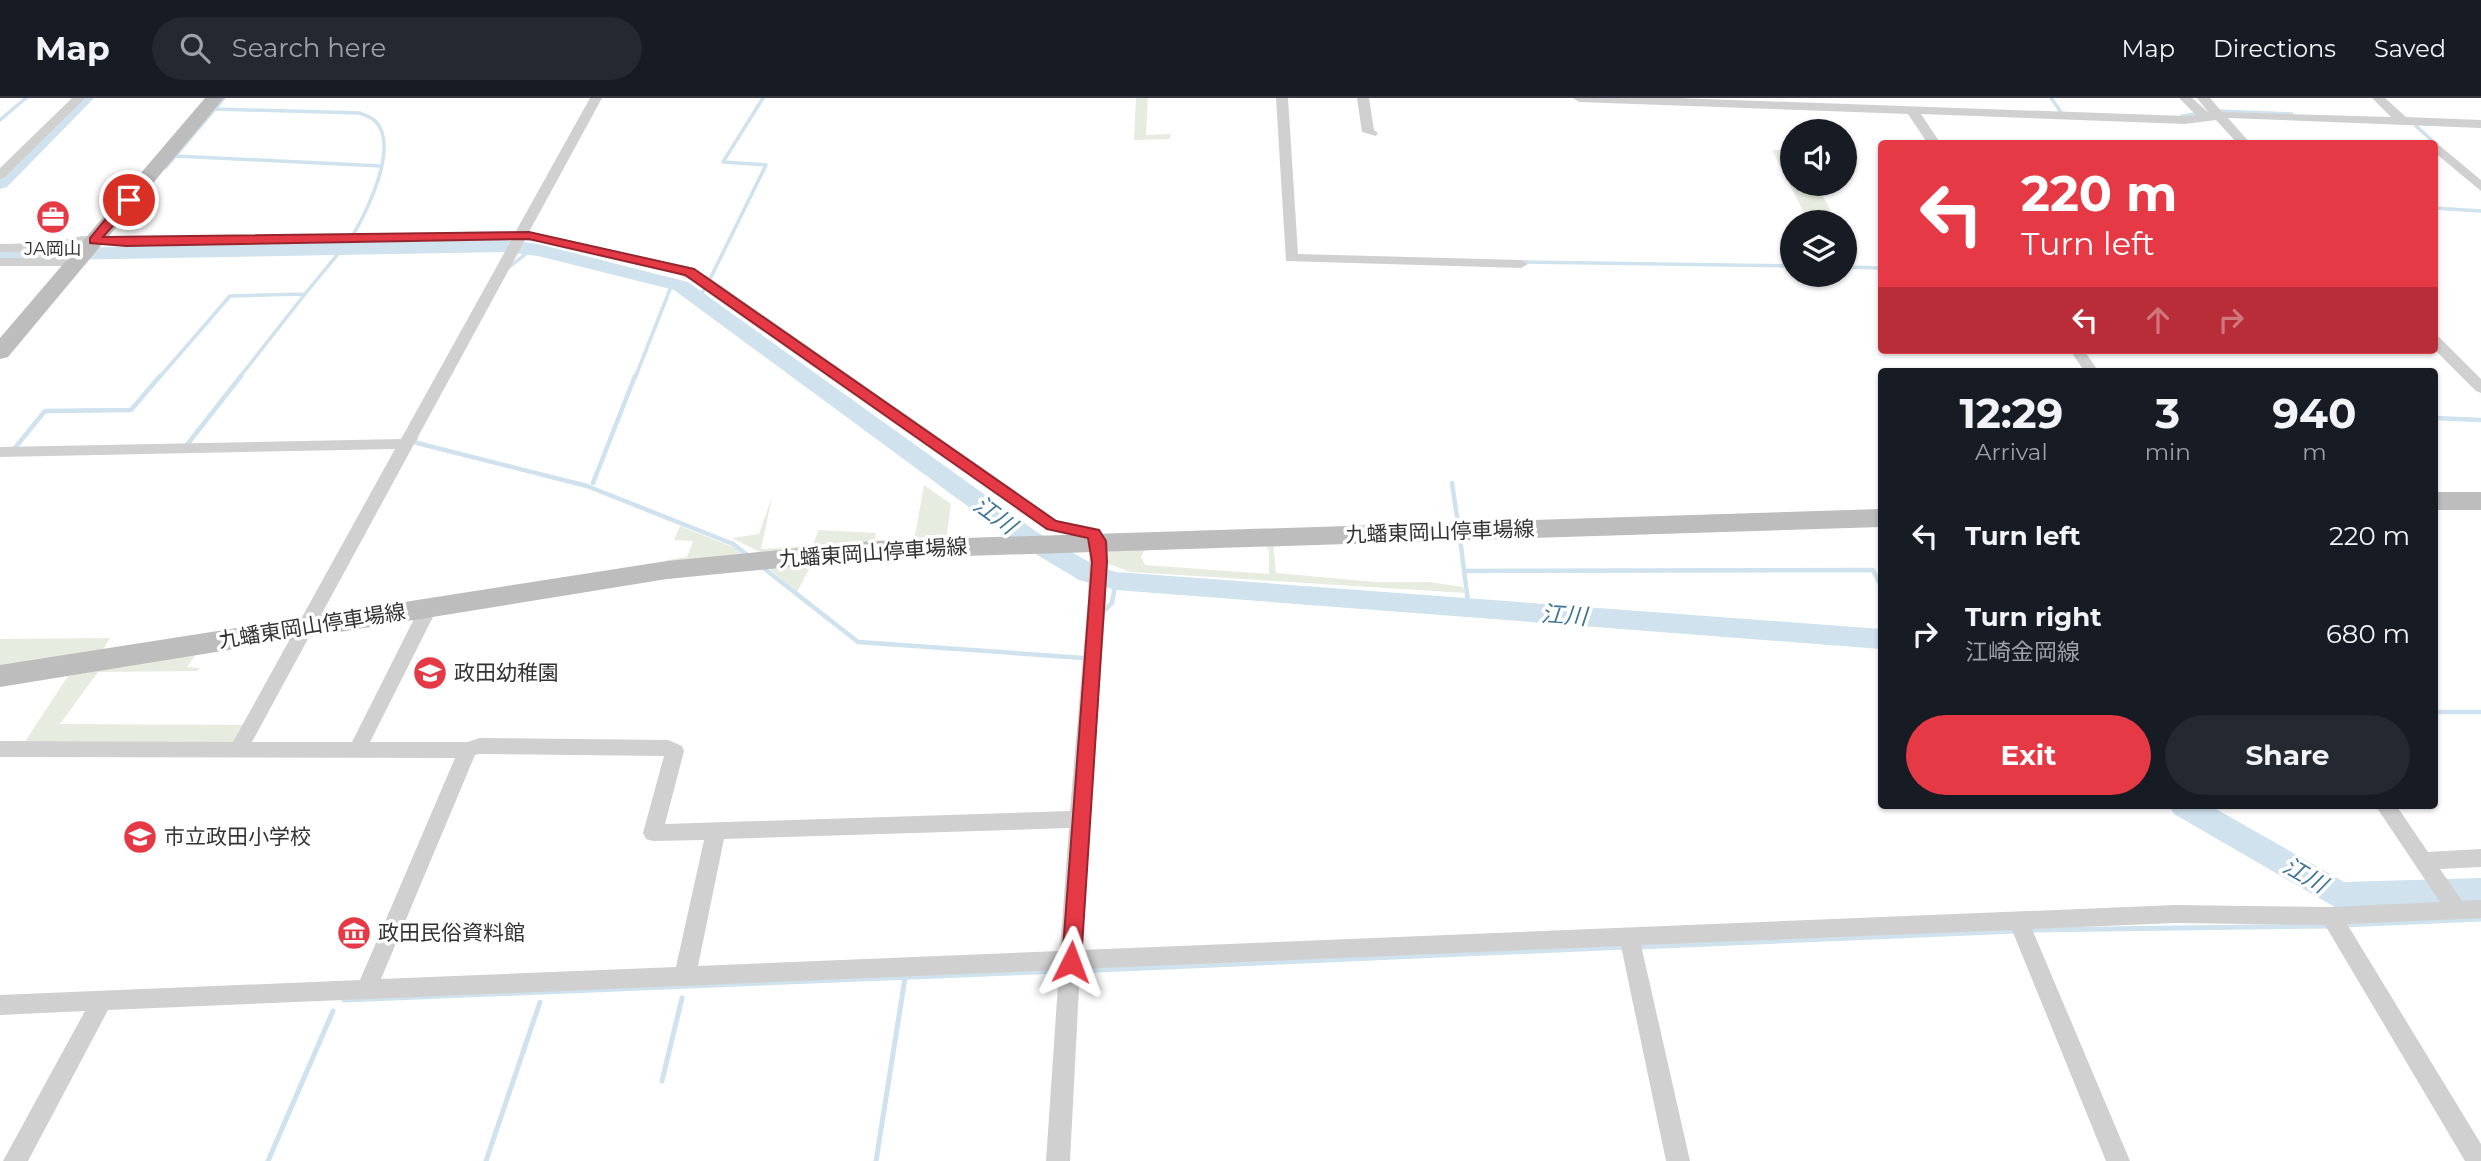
<!DOCTYPE html>
<html lang="en">
<head>
<meta charset="utf-8">
<style>
	body { margin:0; font-family:Montserrat,"Noto Sans JP",sans-serif; background:#242831; color:#f1f3f6; height:100vh; display:flex; flex-direction:column; font-size:26px; white-space:nowrap }
	* { box-sizing:border-box; margin:0 }
	p { font-size:23px; color:#9ea1a6 }
	.icon { flex:none; width:38px; height:38px; fill:none; stroke:currentColor; stroke-width:2; stroke-linecap:round; stroke-linejoin:round }
	.map { position:relative; flex:1; overflow:hidden }
	.side { position:absolute; left:1878px; top:270px; width:560px; height:441px; display:flex; flex-direction:column; background:#171b24; border-radius:7px; box-shadow:0 2px 5px #0004 }
	.side>* { flex:none }
	.hud { position:absolute; left:1878px; top:42px; width:560px; height:214px; border-radius:7px; box-shadow:0 2px 5px #0004; background:#e63946; color:#fff; overflow:hidden }
	.buttons { position:absolute; left:1780px; top:21px; display:grid; gap:14px }
	.buttons a { display:grid; place-items:center; width:77px; height:77px; border-radius:50%; background:#171b24; box-shadow:0 2px 5px #0004; font-size:35px }
	.pin { position:absolute; display:grid; place-items:center; width:60px; height:60px; color:#fff; margin:-30px; border:4px solid #fff; border-radius:50%; box-shadow:0 2px 7px #0007 }
	.me { position:absolute; width:77px; margin:-38px; rotate:3deg; stroke-linejoin:round; filter:drop-shadow(0 0 5px #0008) }
	.turn { display:flex; align-items:center; gap:24px; height:147px; padding:0 28px; font-size:32px }
	.turn .icon { width:91px; height:91px; stroke-width:2.5 }
	.turn b { display:block; font-size:49px; line-height:60px }
	.lanes { display:flex; align-items:center; height:66px; padding:0 28px; background:#0003; justify-content:center; gap:35px; direction:ltr }
	.lanes .off { opacity:.35 }
	.eta { display:flex; justify-content:space-evenly; align-items:center; height:119px; text-align:center }
	.eta b { font-size:42px; font-weight:700; line-height:49px }
	.action { display:flex; gap:14px; margin-top:auto; padding:14px 28px }
	.action a { flex:1; height:80px; border-radius:42px; background:#e63946; color:#fff; font-size:28px; font-weight:700; line-height:80px; text-align:center }
	.action a+a { background:#242831; color:#f1f3f6 }
	ul { padding:0; list-style:none }
	li { display:flex; align-items:center; gap:21px; height:98px; padding:0 28px }
	li div { flex:1 }
	li b { display:block; font-size:26px }
	li em { font-style:normal }
	header { display:flex; align-items:center; gap:42px; box-sizing:border-box; height:98px; padding:0 35px; background:#171b24; border-bottom:2px solid #363941 }
	header strong { font-size:33px }
	nav { display:flex; gap:38px; margin-inline-start:auto; font-size:24px }
	.search { width:490px; height:63px; background:#242831; display:flex; align-items:center; gap:18px; box-sizing:border-box; padding:0 24px; border-radius:38px; color:#9ea1a6; font-size:26px }
	.map>svg:first-child { display:block }
	.green { fill:#e6ecdf; fill-rule:evenodd }
	.lines { fill:none; stroke-linecap:round; stroke-linejoin:round }
	.stream-far2 { stroke:#cfe2ee; stroke-width:3.5 }
	.stream-far1 { stroke:#cfe2ee; stroke-width:4.5 }
	.stream { stroke:#cfe2ee; stroke-width:5 }
	.river { fill:#cfe2ee; fill-rule:evenodd }
	.street { fill:#d0d0d0; fill-rule:evenodd }
	.secondary { fill:#bdbdbd; fill-rule:evenodd }
	.route { fill:#e63946; stroke:#96252e; stroke-width:2 }
	.labels { text-anchor:middle; stroke-width:7; stroke-linejoin:round; paint-order:stroke }
	.far-poi-label { font-size:18px; fill:#333; stroke:#fff }
	.street-label { font-size:21px; fill:#333; stroke:#fff }
	.poi-label { font-size:21px; fill:#333; stroke:#fff; text-anchor:start }
	.water-label { font-size:23px; font-style:italic; fill:#3f7597; stroke:#fff }
</style>
</head>
<body>
<header>
<strong>Map</strong>
<div class="search"><svg class="icon" aria-label="search" viewBox="0 0 24 24"><circle cx="10" cy="10" r="6"/><path d="M15 15l6 6"/></svg>Search here</div>
<nav><a>Map</a><a>Directions</a><a>Saved</a></nav>
</header>
<div class="map">
<svg width="2481" height="1063" viewBox="0 0 2481 1063">
	<rect width="100%" height="100%" fill="#fff"/>
	<!-- green -->
	<path class="green" d="M1136 0H1148L1146 37 1171 36 1170 41 1134 42Z
		M1772 52H1784L1792 56V64L1783 65 1792 73V86H1816L1831 113V120L1809 124Z
		M924 387 951 406 946 442 914 443Z
		M772 399 761 451 813 448 818 432 876 435 874 446 762 455 732 440 759 436Z
		M680 428 735 450 743 458 666 466 667 462 687 459 693 443 674 442Z
		M1273 444 1276 475 1375 484H1429L1463 489 1465 495 1131 474 1106 465 1108 450ZM1265 447 1269 452V476L1145 467 1141 459 1144 453 1150 452Z
		M814 462 797 494 764 466Z
		M110 540 100 556 0 571V541Z
		M196 556 187 569 200 570 198 573 98 574 60 626 244 627 233 646 22 648 68 578Z"/>
	<g class="lines">
		<!-- stream-far2 -->
		<path class="stream-far2" d="M2051 0 2061 14
			M215 11 360 15C364 17 371 19 375 23 400 47 367 113 353 137
			M2217 13 2292 16
			M2182 18 2201 15
			M0 22 26 0
			M2416 28 2436 46
			M176 58 381 68
			M166 69 224 0
			M2434 110 2481 113
			M1519 164 1792 168
			M1844 169 1881 170
			M508 170 532 151
			M710 181 766 67 723 64 763 0
			M668 196 673 185
			M699 202 705 189
			M159 280 230 198 305 196 342 151
			M239 280 305 196
			M635 280 667 199"/>
		<!-- stream-far1 -->
		<path class="stream-far1" d="M2434 320 2481 322
			M416 340 413 344 587 388 733 446 747 457
			M186 348 241 278
			M14 351 45 313 131 312 160 278
			M593 385 635 278
			M1452 385 1458 426
			M1460 440 1464 473
			M761 468 858 544 1084 560
			M1469 510 1464 473 1873 472 1881 488
			M1103 514 1112 505 1116 483
			M2434 614H2481"/>
		<!-- stream -->
		<path class="stream" d="M2344 827 2481 821
			M2029 832 2328 828
			M1638 849 2017 833
			M1075 873 1625 849
			M344 902 1062 873
			M662 983 682 900
			M268 1063 333 913
			M486 1063 540 904
			M876 1063 905 880"/>
		<!-- river -->
		<path class="river" d="M75 0H94L7 89 0 91V74Z
			M505 142 538 146 688 184 1037 434 1096 468 1116 474 1881 531V551L1116 492 1079 482 1019 446 674 192 538 158 505 154 0 163V151Z
			M2169 707H2209L2344 784 2481 780V806L2340 812 2174 716Z"/>
		<!-- street -->
		<path class="street" d="M72 0H85L4 80 0 81V70Z
			M590 0H602L529 134 678 167 707 178 1057 422 1099 432 1106 443V501L1081 852 2175 807 2331 809 2440 804 2375 707H2396L2428 754 2481 751V769L2440 771 2462 803 2481 802V820L2347 826 2481 1046V1063H2465L2325 827 2175 825 2032 831 2130 1063H2106L2012 832 1641 847 1690 1063H1666L1621 848 1080 871 1070 1063H1046L1059 872 108 912 28 1063H3L85 913 0 917V897L360 882 455 660 0 659V643L233 644 395 351 0 359V349L401 341 512 141 126 148 82 146 50 153 0 154V146L50 145 82 138 126 140 516 133ZM525 142C580 149 646 163 697 184L1046 431 1088 441 1090 444 1088 501 1070 713 665 726 684 653 682 648 668 642 479 640 468 644H370L438 509 435 504H423L420 509 352 644H252ZM479 656 664 658 643 735 646 741 653 743 704 742 676 869 381 881 475 657ZM1069 730 1060 853 698 868 724 741Z
			M1276 0H1288L1298 156 1521 162 1528 166 1521 170 1286 163Z
			M1357 0H1369L1374 32 1378 35 1376 38 1362 34Z
			M1573 0H1677L2185 18 2196 17 2179 0H2192L2209 15 2197 0H2210L2222 14 2391 19 2372 0H2385L2406 19 2481 22V30L2228 20 2251 46H2238L2216 22 2185 26 1921 16 1941 46H1928L1908 16 1579 4Z
			M2434 43 2481 82V93L2434 54V46H2429Z
			M0 160H76L83 164 76 168H0Z
			M2434 238 2439 239 2481 281V295L2476 293 2434 251Z
			M2070 252H2084L2098 273H2084Z"/>
		<!-- secondary -->
		<path class="secondary" d="M205 0H224L8 259 0 261V240Z
			M2434 394H2481V412H2434Z
			M1881 411V429L872 461 667 481 0 589V567L667 463 872 443Z"/>
	</g>
	<!-- route -->
	<path class="route" d="M129 98 135 102 103 139 529 134 694 171 1056 423 1099 432 1106 443 1107 464 1081 864 1078 870 1071 872 1064 870 1062 864 1092 464 1088 440 1047 431 685 177 529 141 126 148 90 145V140L124 99Z"/>
	<!-- icons -->
	<defs>
		<g id="office-disc" transform="scale(1.75)"><circle r="9.5" fill="#e63946" stroke="#fff"/><path d="M-6-3h4V-5.5h4V-3h4V5H-6ZM-1-4.5V-3h2v-1.5ZM-6 0V1H6V0Z" fill="#fff"/></g>
		<g id="school-disc" transform="scale(1.75)"><circle r="9.5" fill="#e63946" stroke="#fff"/><path d="M0-5L7-2L0 1L-7-2ZM-4 1L0 2.5L4 1V4Q0 6-4 4Z" fill="#fff"/></g>
		<g id="museum-disc" transform="scale(1.75)"><circle r="9.5" fill="#e63946" stroke="#fff"/><path d="M0-6L6-3V-2H-6V-3ZM-5-1h2V3h-2ZM-1-1h2V3h-2ZM3-1h2V3H3ZM-6 4H6V6H-6Z" fill="#fff"/></g>
	</defs>
	<g fill-rule="evenodd">
		<use href="#office-disc" x="53" y="119"/>
		<use href="#school-disc" x="430" y="575"/>
		<use href="#school-disc" x="140" y="739"/>
		<use href="#museum-disc" x="354" y="835"/>
	</g>
	<g class="labels">
		<!-- far-poi labels -->
		<g class="far-poi-label">
			<text x="53" y="157">JA岡山</text>
		</g>
		<!-- street labels -->
		<g class="street-label">
			<text transform="translate(1440 434) rotate(-2)" y="7">九蟠東岡山停車場線</text>
			<text transform="translate(873 455) rotate(-4)" y="7">九蟠東岡山停車場線</text>
			<text transform="translate(312 528) rotate(-9)" y="7">九蟠東岡山停車場線</text>
		</g>
		<!-- poi labels -->
		<g class="poi-label">
			<text x="454" y="582">政田幼稚園</text>
			<text x="164" y="746">市立政田小学校</text>
			<text x="378" y="842">政田民俗資料館</text>
		</g>
		<!-- water labels -->
		<g class="water-label">
			<text transform="translate(995 417) rotate(36)" y="8">江川</text>
			<text transform="translate(1564 517) rotate(4)" y="8">江川</text>
			<text transform="translate(2305 777) rotate(30)" y="8">江川</text>
		</g>
	</g>
</svg>
<div class="buttons">
<a><svg class="icon" aria-label="sound" viewBox="0 0 24 24"><path d="M4 9h4l5-4v14l-5-4H4zM17 9q2 3 0 6"/></svg></a>
<a><svg class="icon" aria-label="layers" viewBox="0 0 24 24"><path d="M12 4l9 5-9 5-9-5zM3 14l9 5 9-5"/></svg></a>
</div>
<div class="pin" style="left:129px;top:102px;background:#d93025"><svg class="icon" aria-label="arrive" viewBox="0 0 24 24"><path d="M6 21V4h12l-3 4 3 4H6"/></svg></div>
<svg class="me" style="left:1071px;top:864px" viewBox="-20 -20 40 40"><path d="M0-17L14 15 0 8-14 15z" fill="#e63946" stroke="#fff" stroke-width="4"/></svg>
<div class="hud">
<div class="turn"><svg class="icon" aria-label="left" viewBox="0 0 24 24"><path d="M17 20v-9H6M10 6l-5 5 5 5"/></svg><div><b>220 m</b>Turn left</div></div>
<div class="lanes"><svg class="icon" aria-label="left" viewBox="0 0 24 24"><path d="M17 20v-9H6M10 6l-5 5 5 5"/></svg><svg class="icon off" aria-label="ahead" viewBox="0 0 24 24"><path d="M12 20V5M6 11l6-6 6 6"/></svg><svg class="icon off" aria-label="right" viewBox="0 0 24 24"><path d="M7 20v-9h11M14 6l5 5-5 5"/></svg></div>
</div>
<section class="side">
<div class="eta">
<div><b>12:29</b><p>Arrival</p></div>
<div><b>3</b><p>min</p></div>
<div><b>940</b><p>m</p></div>
</div>
<ul>
<li><svg class="icon" aria-label="left" viewBox="0 0 24 24"><path d="M17 20v-9H6M10 6l-5 5 5 5"/></svg><div><b>Turn left</b></div><em>220 m</em></li>
<li><svg class="icon" aria-label="right" viewBox="0 0 24 24"><path d="M7 20v-9h11M14 6l5 5-5 5"/></svg><div><b>Turn right</b><p>江崎金岡線</p></div><em>680 m</em></li>
</ul>
<div class="action"><a>Exit</a><a>Share</a></div>
</section>
</div>
</body>
</html>
